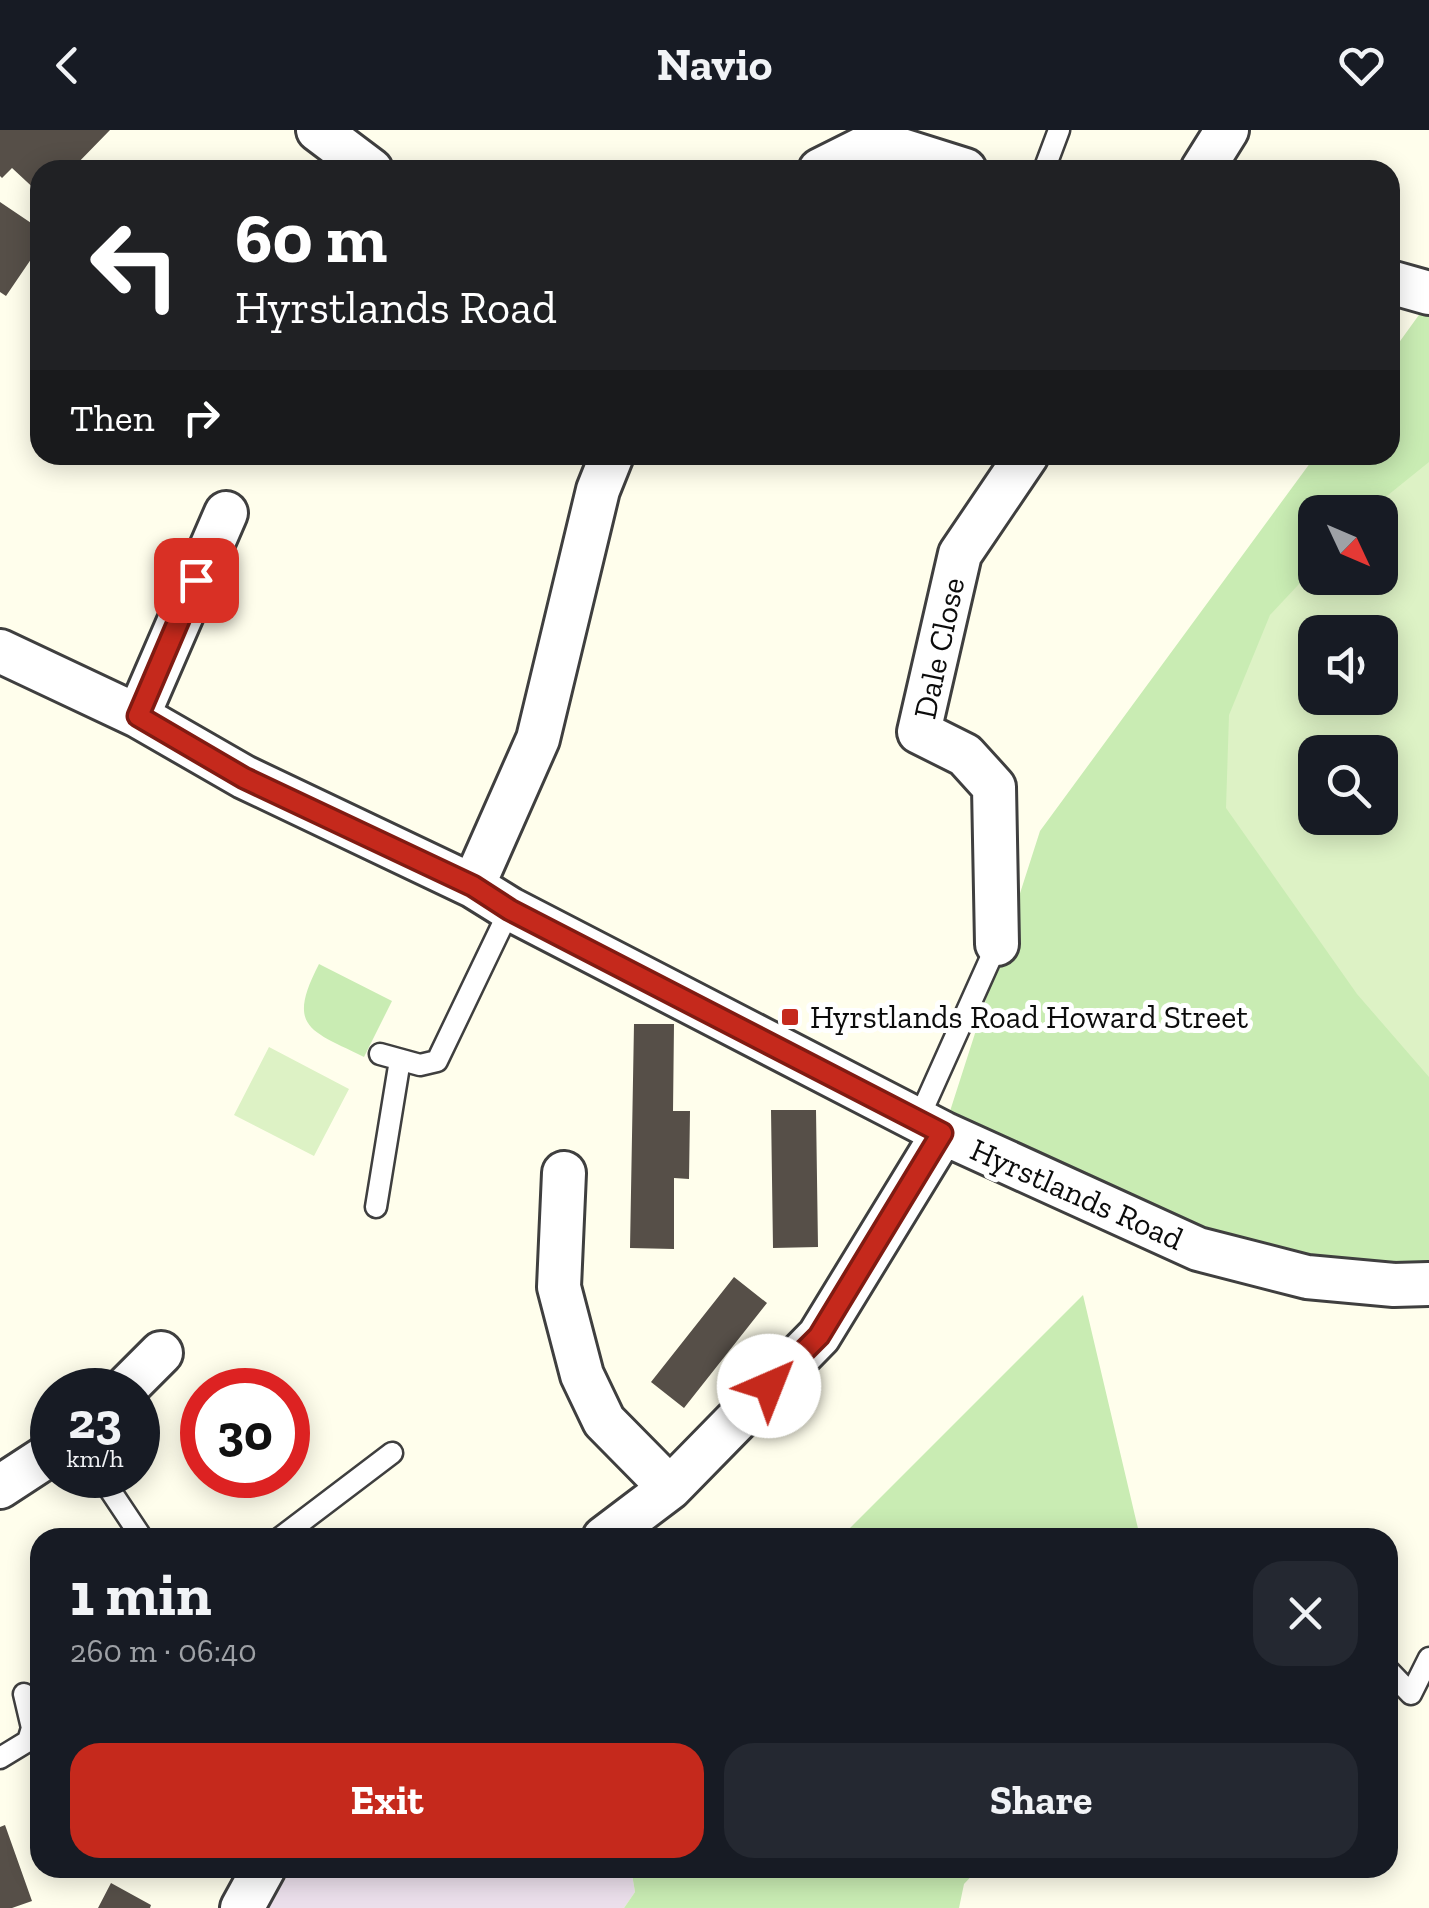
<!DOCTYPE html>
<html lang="en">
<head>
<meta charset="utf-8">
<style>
	body { margin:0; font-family:"Zilla Slab",serif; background:#242831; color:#f1f3f6; height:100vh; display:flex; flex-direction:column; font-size:38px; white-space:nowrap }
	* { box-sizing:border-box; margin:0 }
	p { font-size:32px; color:#9ea1a6 }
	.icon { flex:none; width:55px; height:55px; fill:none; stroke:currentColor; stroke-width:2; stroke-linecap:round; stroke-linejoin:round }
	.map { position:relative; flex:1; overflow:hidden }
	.details { position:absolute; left:30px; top:1398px; width:1368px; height:350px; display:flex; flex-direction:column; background:#171b24; border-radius:30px; box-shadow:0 5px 25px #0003 }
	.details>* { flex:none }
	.top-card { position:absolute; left:30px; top:30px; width:1370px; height:305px; border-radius:30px; box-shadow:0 5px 25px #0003; background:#202124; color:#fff; overflow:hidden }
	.needle { width:65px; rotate:134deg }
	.fabs { position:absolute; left:1298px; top:365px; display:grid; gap:20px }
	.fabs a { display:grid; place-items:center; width:100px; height:100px; border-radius:20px; background:#171b24; box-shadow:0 5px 25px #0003; font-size:50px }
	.speed { position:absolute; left:30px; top:1238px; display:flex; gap:20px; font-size:50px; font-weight:700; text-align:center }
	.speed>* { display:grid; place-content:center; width:130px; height:130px; border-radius:50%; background:#171b24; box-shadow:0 5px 25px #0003; line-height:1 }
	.speed small { font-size:25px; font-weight:400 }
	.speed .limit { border:15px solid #d22; background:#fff; color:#111 }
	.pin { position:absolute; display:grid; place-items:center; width:85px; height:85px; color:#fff; margin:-42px; border-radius:20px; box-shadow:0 5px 15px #0006 }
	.me { position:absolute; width:110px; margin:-55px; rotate:44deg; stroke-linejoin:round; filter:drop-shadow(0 0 8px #0008) }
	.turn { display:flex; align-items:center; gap:35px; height:210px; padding:0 40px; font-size:45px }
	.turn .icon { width:130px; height:130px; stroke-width:2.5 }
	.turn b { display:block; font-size:70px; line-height:85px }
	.then { display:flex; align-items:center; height:95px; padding:0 40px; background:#0003; gap:20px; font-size:38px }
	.round { display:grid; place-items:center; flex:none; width:105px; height:105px; border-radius:30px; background:#242831 }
	.head { display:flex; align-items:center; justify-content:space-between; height:170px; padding:0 40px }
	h1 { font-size:60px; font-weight:700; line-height:75px }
	.action { display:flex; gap:20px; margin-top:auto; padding:20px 40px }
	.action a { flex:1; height:115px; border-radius:30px; background:#c5291c; color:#fff; font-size:40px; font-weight:700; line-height:115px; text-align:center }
	.action a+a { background:#242831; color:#f1f3f6 }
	header { display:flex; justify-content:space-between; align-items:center; height:130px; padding:0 40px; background:#171b24; font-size:45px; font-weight:700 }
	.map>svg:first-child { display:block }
	.industrial { fill:#ece0ec }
	.green { fill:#c9ecb3; fill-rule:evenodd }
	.pitch { fill:#ddf2c5; fill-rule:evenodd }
	.building { fill:#564f48 }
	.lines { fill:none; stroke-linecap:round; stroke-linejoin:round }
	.lane-casing { stroke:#3f3f3f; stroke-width:25 }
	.street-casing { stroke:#3f3f3f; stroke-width:48 }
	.lane { stroke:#fff; stroke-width:20 }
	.street { stroke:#fff; stroke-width:42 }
	.route-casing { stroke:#801b12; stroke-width:25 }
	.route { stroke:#c5291c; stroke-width:18 }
	.poi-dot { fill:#c5291c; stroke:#fff; stroke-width:4 }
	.labels { text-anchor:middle; stroke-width:10; stroke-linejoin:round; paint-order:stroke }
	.street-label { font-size:32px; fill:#0c0c0c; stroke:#fff }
	.poi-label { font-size:32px; fill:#0c0c0c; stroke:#fff; text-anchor:start }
</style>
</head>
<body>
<header><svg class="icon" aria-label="back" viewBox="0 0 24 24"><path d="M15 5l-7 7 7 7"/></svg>Navio<svg class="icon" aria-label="heart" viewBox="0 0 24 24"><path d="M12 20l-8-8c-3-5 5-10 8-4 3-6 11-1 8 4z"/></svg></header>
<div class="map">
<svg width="1429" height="1778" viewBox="0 0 1429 1778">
	<rect width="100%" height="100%" fill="#fffeec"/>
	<!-- industrial -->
	<path class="industrial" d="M292 1738H631L635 1762 624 1778H268Z"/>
	<!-- green -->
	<path class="green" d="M1429 171V1154L1307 1147 943 1003 1040 701 1316 325H1390V225ZM1315 382H1380V448H1315ZM1315 502H1380V568H1315ZM1315 622H1380V688H1315Z
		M319 834 392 871 364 927C310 900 286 898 319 834Z
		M1083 1165 1140 1407H841Z
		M631 1738H979L964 1754 959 1778H624L635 1762Z"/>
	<!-- pitch -->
	<path class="pitch" d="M1429 332V947L1357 864 1226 678 1229 585 1270 485 1315 437V448H1380V382H1367ZM1315 502H1380V568H1315ZM1315 622H1380V688H1315Z
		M269 917 349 959 314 1026 234 985Z"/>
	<!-- building -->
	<path class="building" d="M0 0H110L71 40H40V64L12 38 2 48 0 46Z
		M0 72 40 99V116L6 166 0 162Z
		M634 894H674L673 981H690L689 1049 674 1048V1119L630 1118Z
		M771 980H816L818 1117 773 1118Z
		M734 1147 767 1173 684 1278 651 1252Z
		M5 1695 32 1771 12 1778H0V1697Z
		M111 1753 151 1775 150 1778H98Z"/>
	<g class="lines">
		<!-- lane casing -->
		<g class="lane-casing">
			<path id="lane" d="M1044 40 1059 0
				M380 924 420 935 437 931 510 779
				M918 990 997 814
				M376 1077 400 930
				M100 1345 142 1408
				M280 1408 392 1323
				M1388 1540 1411 1564 1429 1528
				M0 1628 28 1611 32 1598 24 1564"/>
		</g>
		<!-- street casing -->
		<g class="street-casing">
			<path id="street" d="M318 0 371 40
				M820 40 876 12 965 40
				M1202 40 1227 0
				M1390 152 1429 163
				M0 521 138 586 244 647 473 756 510 779 943 1003 1198 1119 1307 1147 1394 1155 1429 1154
				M138 586 226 383
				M473 756 538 609 598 360 612 325
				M997 814 994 657 965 625 919 602 960 424 1027 325
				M564 1043 559 1157 582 1245 604 1291 670 1358
				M124 1260 161 1223
				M0 1357 52 1323
				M604 1408 670 1358 819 1206 943 1003
				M242 1778 264 1738"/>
		</g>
		<!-- lane -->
		<use href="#lane" class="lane"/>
		<!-- street -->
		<use href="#street" class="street"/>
	</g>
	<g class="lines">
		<!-- route casing -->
		<g class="route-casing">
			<path id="route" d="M196 450 138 586 244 648 473 756 510 780 942 1003 819 1206 769 1256"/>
		</g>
		<!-- route -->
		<use href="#route" class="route"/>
	</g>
	<!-- markers -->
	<rect class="poi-dot" x="780" y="877" width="20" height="20" rx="5"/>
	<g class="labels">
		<!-- street labels -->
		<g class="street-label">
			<text transform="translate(939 518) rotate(-78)" y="11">Dale Close</text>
			<text transform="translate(1077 1064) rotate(24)" y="11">Hyrstlands Road</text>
		</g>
		<!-- poi labels -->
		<g class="poi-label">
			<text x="810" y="898">Hyrstlands Road Howard Street</text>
		</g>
	</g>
</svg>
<div class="fabs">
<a><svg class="needle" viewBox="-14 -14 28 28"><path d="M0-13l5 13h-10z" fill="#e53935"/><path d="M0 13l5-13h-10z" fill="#9ea1a6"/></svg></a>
<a><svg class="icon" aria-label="sound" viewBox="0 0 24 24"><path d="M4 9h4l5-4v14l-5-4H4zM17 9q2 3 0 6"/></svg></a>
<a><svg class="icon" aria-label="search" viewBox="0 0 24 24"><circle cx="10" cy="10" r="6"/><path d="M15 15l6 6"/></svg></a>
</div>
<div class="speed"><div>23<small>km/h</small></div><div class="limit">30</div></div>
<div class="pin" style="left:196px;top:450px;background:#d93025"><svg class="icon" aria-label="arrive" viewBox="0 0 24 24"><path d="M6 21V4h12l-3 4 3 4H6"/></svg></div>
<svg class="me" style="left:769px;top:1256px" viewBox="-20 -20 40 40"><circle r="19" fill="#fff"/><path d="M0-13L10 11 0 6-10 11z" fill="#c5291c"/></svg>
<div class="top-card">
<div class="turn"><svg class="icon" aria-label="left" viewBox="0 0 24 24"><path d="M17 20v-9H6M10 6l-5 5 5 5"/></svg><div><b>60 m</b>Hyrstlands Road</div></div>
<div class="then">Then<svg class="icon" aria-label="right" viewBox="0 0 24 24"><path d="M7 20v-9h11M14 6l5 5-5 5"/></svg></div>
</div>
<section class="details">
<div class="head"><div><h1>1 min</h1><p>260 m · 06:40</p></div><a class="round"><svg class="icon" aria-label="close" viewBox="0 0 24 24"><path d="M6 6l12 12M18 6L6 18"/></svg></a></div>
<div class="action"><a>Exit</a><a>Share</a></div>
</section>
</div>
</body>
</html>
